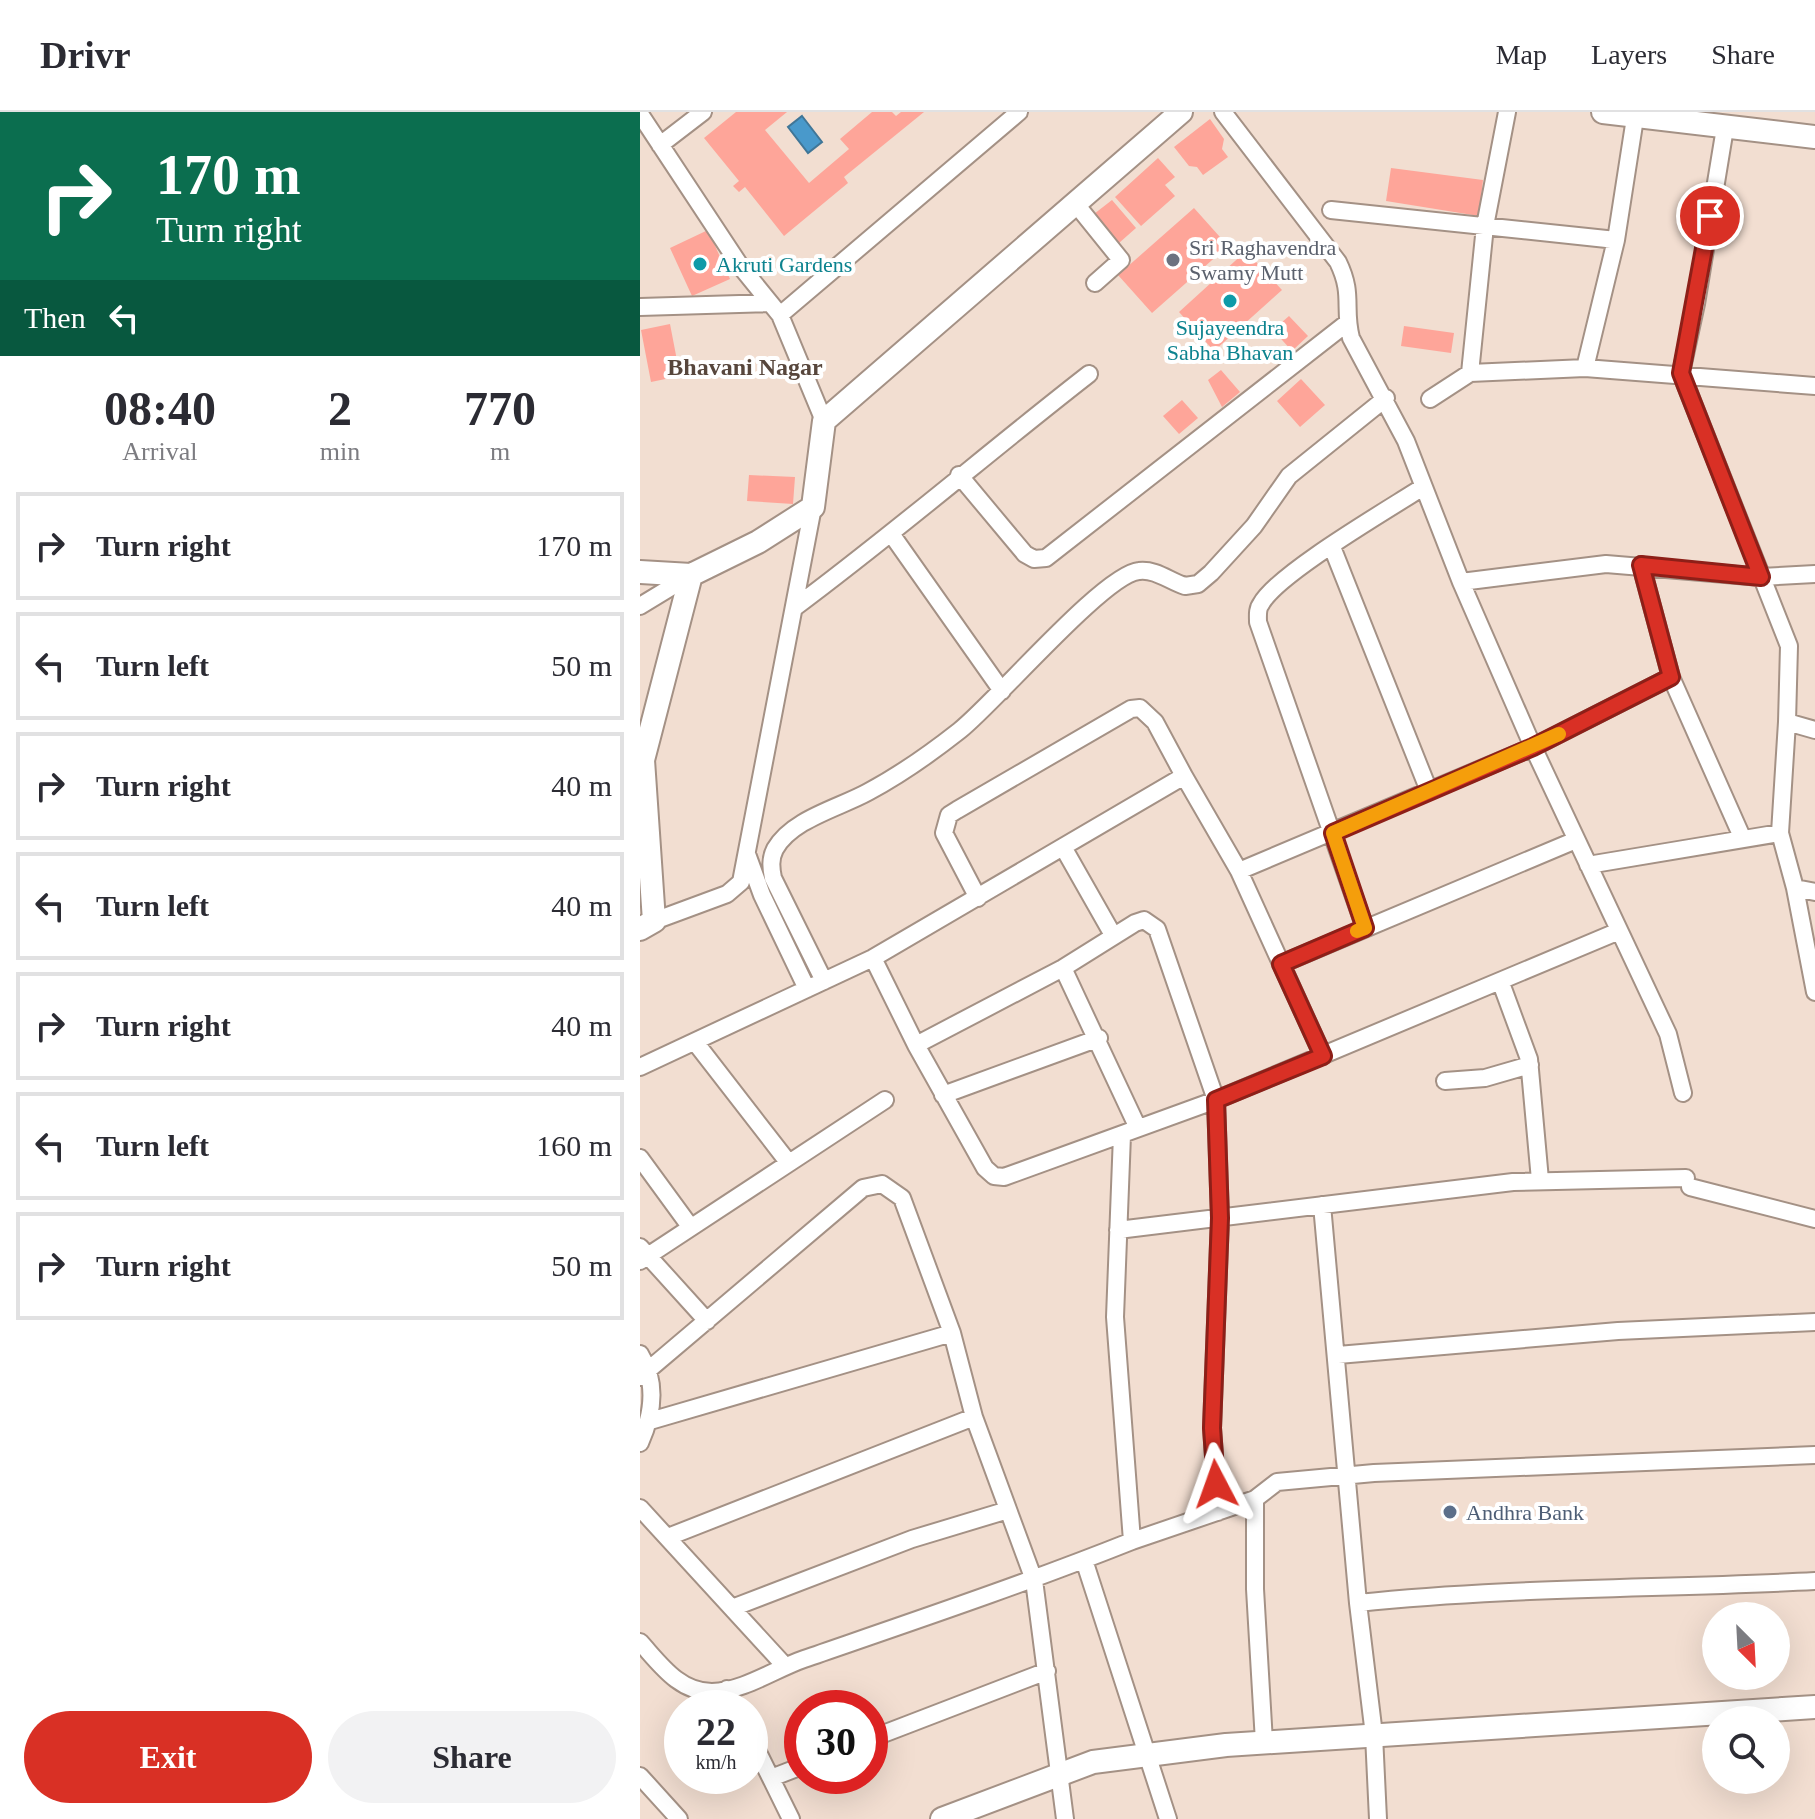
<!DOCTYPE html>
<html lang="en">
<head>
<meta charset="utf-8">
<style>
	body { margin:0; font-family:"Times New Roman",serif; background:#f2f2f3; color:#2b2b33; height:100vh; display:flex; flex-direction:column; font-size:30px; white-space:nowrap }
	* { box-sizing:border-box; margin:0 }
	p { font-size:26px; color:#7c7c81 }
	.icon { flex:none; width:44px; height:44px; fill:none; stroke:currentColor; stroke-width:2; stroke-linecap:round; stroke-linejoin:round }
	.map { position:relative; flex:1; overflow:hidden }
	.details { display:flex; flex-direction:column; background:#fff; width:640px }
	.details>* { flex:none }
	.banner { background:#0b6e4f; color:#fff; overflow:hidden }
	.needle { width:52px; rotate:156deg }
	.buttons { position:absolute; left:1062px; top:1490px; display:grid; gap:16px }
	.buttons a { display:grid; place-items:center; width:88px; height:88px; border-radius:50%; background:#fff; box-shadow:0 8px 32px #0002; font-size:40px }
	.speed { position:absolute; left:24px; top:1578px; display:flex; gap:16px; font-size:40px; font-weight:700; text-align:center }
	.speed>* { display:grid; place-content:center; width:104px; height:104px; border-radius:50%; background:#fff; box-shadow:0 8px 32px #0002; line-height:1 }
	.speed small { font-size:20px; font-weight:400 }
	.speed .limit { border:12px solid #d22; background:#fff; color:#111 }
	.pin { position:absolute; display:grid; place-items:center; width:68px; height:68px; color:#fff; margin:-34px; border:4px solid #fff; border-radius:50%; box-shadow:0 2px 8px #0007 }
	.me { position:absolute; width:88px; margin:-44px; rotate:356deg; stroke-linejoin:round; filter:drop-shadow(0 0 6px #0008) }
	.turn { display:flex; align-items:center; gap:28px; height:168px; padding:0 24px; font-size:36px }
	.turn .icon { width:104px; height:104px; stroke-width:2.5 }
	.turn b { display:block; font-size:56px; line-height:68px }
	.then { display:flex; align-items:center; height:76px; padding:0 24px; background:#0003; gap:16px; font-size:30px }
	.eta { display:flex; justify-content:space-evenly; align-items:center; height:136px; text-align:center }
	.eta b { font-size:48px; font-weight:700; line-height:56px }
	.action { display:flex; gap:16px; margin-top:auto; padding:16px 24px }
	.action a { flex:1; height:92px; border-radius:48px; background:#d93025; color:#fff; font-size:32px; font-weight:700; line-height:92px; text-align:center }
	.action a+a { background:#f2f2f3; color:#2b2b33 }
	ul { padding:0; list-style:none }
	li { display:flex; align-items:center; gap:24px; height:108px; margin:0 16px 12px; padding:0 8px; border:4px solid #e1e1e2; border-radius:0px }
	li div { flex:1 }
	li b { display:block; font-size:30px }
	li em { font-style:normal }
	header { display:flex; align-items:center; gap:48px; box-sizing:border-box; height:112px; padding:0 40px; background:#fff; border-bottom:2px solid #e1e1e2 }
	header strong { font-size:38px }
	nav { display:flex; gap:44px; margin-inline-start:auto; font-size:28px }
	main { display:flex; flex:1; min-height:0 }
	.map>svg:first-child { display:block }
	.water { fill:#4999cb; stroke:#407697; stroke-width:2 }
	.building { fill:#fea599 }
	.lines { fill:none; stroke-linecap:round; stroke-linejoin:round }
	.street-casing { stroke:#a49185; stroke-width:20 }
	.secondary-casing { stroke:#a49185; stroke-width:26 }
	.street { stroke:#fff; stroke-width:16 }
	.secondary { stroke:#fff; stroke-width:22 }
	.route-casing { stroke:#8d1f18; stroke-width:20 }
	.route { stroke:#d93025; stroke-width:14 }
	.slow { stroke:#f59e0b; stroke-width:14 }
	.worship-dot { fill:#6b7280; stroke:#fff; stroke-width:3 }
	.culture-dot { fill:#0f9aa8; stroke:#fff; stroke-width:3 }
	.service-dot { fill:#5c6f8a; stroke:#fff; stroke-width:3 }
	.labels { text-anchor:middle; stroke-width:8; stroke-linejoin:round; paint-order:stroke }
	.worship-label { font-size:22px; fill:#5b616d; stroke:#fff; text-anchor:start }
	.culture-label { font-size:22px; fill:#0d838f; stroke:#fff; text-anchor:start }
	.service-label { font-size:22px; fill:#4e5e75; stroke:#fff; text-anchor:start }
	.neighbourhood-label { font-size:24px; font-weight:bold; fill:#57463c; stroke:#fff }
</style>
</head>
<body>
<header>
<strong>Drivr</strong>
<nav><a>Map</a><a>Layers</a><a>Share</a></nav>
</header>
<main>
<section class="details">
<div class="banner">
<div class="turn"><svg class="icon" aria-label="right" viewBox="0 0 24 24"><path d="M7 20v-9h11M14 6l5 5-5 5"/></svg><div><b>170 m</b>Turn right</div></div>
<div class="then">Then<svg class="icon" aria-label="left" viewBox="0 0 24 24"><path d="M17 20v-9H6M10 6l-5 5 5 5"/></svg></div>
</div>
<div class="eta">
<div><b>08:40</b><p>Arrival</p></div>
<div><b>2</b><p>min</p></div>
<div><b>770</b><p>m</p></div>
</div>
<ul>
<li><svg class="icon" aria-label="right" viewBox="0 0 24 24"><path d="M7 20v-9h11M14 6l5 5-5 5"/></svg><div><b>Turn right</b></div><em>170 m</em></li>
<li><svg class="icon" aria-label="left" viewBox="0 0 24 24"><path d="M17 20v-9H6M10 6l-5 5 5 5"/></svg><div><b>Turn left</b></div><em>50 m</em></li>
<li><svg class="icon" aria-label="right" viewBox="0 0 24 24"><path d="M7 20v-9h11M14 6l5 5-5 5"/></svg><div><b>Turn right</b></div><em>40 m</em></li>
<li><svg class="icon" aria-label="left" viewBox="0 0 24 24"><path d="M17 20v-9H6M10 6l-5 5 5 5"/></svg><div><b>Turn left</b></div><em>40 m</em></li>
<li><svg class="icon" aria-label="right" viewBox="0 0 24 24"><path d="M7 20v-9h11M14 6l5 5-5 5"/></svg><div><b>Turn right</b></div><em>40 m</em></li>
<li><svg class="icon" aria-label="left" viewBox="0 0 24 24"><path d="M17 20v-9H6M10 6l-5 5 5 5"/></svg><div><b>Turn left</b></div><em>160 m</em></li>
<li><svg class="icon" aria-label="right" viewBox="0 0 24 24"><path d="M7 20v-9h11M14 6l5 5-5 5"/></svg><div><b>Turn right</b></div><em>50 m</em></li>
</ul>
<div class="action"><a>Exit</a><a>Share</a></div>
</section>
<div class="map">
<svg width="1175" height="1707" viewBox="0 0 1175 1707">
	<rect width="100%" height="100%" fill="#f2ded1"/>
	<!-- water -->
	<path class="water" d="M162 4 182 30 168 41 148 15Z"/>
	<!-- building -->
	<path class="building" d="M96 0H147L125 18 169 71 209 37 200 27 232 0H252L256 4 261 0H284L204 65 208 71 144 124 105 75 99 80 93 74 99 69 64 26Z
		M570 7 584 27 582 37 588 45 563 63 557 55 549 54 534 35Z
		M518 46 535 65 525 73 535 84 501 114 475 85Z
		M751 56 843 68 839 104 746 89Z
		M472 88 496 116 479 131 454 102Z
		M554 96 588 134 512 201 478 163Z
		M68 118 90 167 52 184 30 136Z
		M606 139 642 178 574 239 539 200Z
		M649 204 668 224 652 239 633 218Z
		M30 212 40 264 11 270 1 218Z
		M764 214 814 221 811 241 761 234Z
		M581 258 600 280 582 295 568 268Z
		M661 267 685 293 660 315 637 289Z
		M542 288 558 306 539 322 523 304Z
		M109 363 155 365 153 392 107 389Z"/>
	<g class="lines">
		<!-- street casing -->
		<g class="street-casing">
			<path id="street" d="M583 0 698 150C714 183 703 195 711 226L766 329 821 470 893 635 1028 922 1043 981
				M0 2 101 155 140 203 184 309
				M1085 16 1056 192 1041 261 1149 534 1147 610 1175 618
				M20 33 63 0
				M435 91 481 148 455 171
				M691 98 976 128
				M0 195 129 191
				M140 203 379 0
				M945 256 976 128 995 6
				M830 261 845 114 867 0
				M790 287 830 261 945 256 1175 274
				M319 363 385 442 394 447 406 446 707 211
				M252 423 362 579
				M692 435 789 679
				M1001 453 1031 565 1102 725
				M821 470 966 452 1121 465 1175 462
				M0 494 51 463
				M154 496C255 421 350 339 449 262
				M1147 610 1140 721 1155 776 1175 780
				M423 735 473 823
				M107 742 122 783 167 877
				M948 753 1140 721
				M599 759 683 944
				M1155 776 1175 880
				M338 786 304 721 309 703 317 698 491 597 500 596 515 610 544 664
				M14 809 87 782 101 770 173 395
				M725 816 618 510C618 504 617 497 621 492 637 462 749 397 783 375
				M233 846 276 933 345 1056 354 1064 364 1065 576 988 979 819
				M641 852 936 728
				M423 856 497 1014
				M184 869 133 766C131 756 130 747 135 737 152 707 199 696 228 680 258 664 291 641 319 619 354 592 464 462 499 459 516 457 529 469 545 474L558 472 571 461 614 414 649 364 746 286
				M861 871 889 947 900 1068
				M55 930 148 1050
				M276 933 423 856 495 811 504 808 517 817 576 988 580 1106 572 1316 578 1400
				M0 955 233 846 544 664 599 759 893 635 1031 565
				M805 969 845 966 890 953
				M303 983 459 926
				M0 1046 49 1113
				M1050 1075 1175 1107
				M682 1093 718 1491 734 1623 738 1707
				M478 1118 873 1070 1046 1066
				M0 1135 67 1209
				M0 1149 245 988
				M0 1242C17 1270 13 1302 0 1331
				M698 1243 978 1219 1175 1210
				M0 1265 223 1076 242 1072 262 1086 312 1221 334 1305 394 1468 425 1707
				M10 1309 312 1221
				M615 1387V1477L624 1630
				M0 1396 145 1554
				M28 1425 334 1305
				M492 1429 615 1387 637 1370 734 1361 1175 1343
				M444 1448 528 1707
				M718 1491C869 1475 1023 1477 1175 1469
				M92 1496 272 1427 368 1398
				M0 1530C20 1552 39 1580 72 1580 104 1579 135 1557 164 1547 274 1509 384 1472 492 1429L475 1205 482 1023
				M87 1577 96 1596
				M110 1624 151 1707
				M230 1627 407 1559
				M0 1664 39 1707
				M131 1666 162 1654"/>
		</g>
		<!-- secondary casing -->
		<g class="secondary-casing">
			<path id="secondary" d="M963 0 1175 25
				M0 460 51 463 118 430 173 395 184 309 541 0
				M0 817 14 809 3 648 51 463
				M302 1707 453 1650 586 1633 1175 1595"/>
		</g>
		<!-- street -->
		<use href="#street" class="street"/>
		<!-- secondary -->
		<use href="#secondary" class="secondary"/>
	</g>
	<g class="lines">
		<!-- route casing -->
		<g class="route-casing">
			<path id="route" d="M576 1372 572 1316 580 1106 576 988 683 944 641 852 725 816 693 721 893 635 1031 565 1001 453 1121 465 1041 261 1070 104"/>
		</g>
		<!-- route -->
		<use href="#route" class="route"/>
		<!-- slow -->
		<path class="slow" d="M717 819 725 816 693 721 919 622"/>
	</g>
	<!-- markers -->
	<circle class="worship-dot" cx="533" cy="148" r="8"/>
	<g class="culture-dot">
		<circle cx="60" cy="152" r="8"/>
		<circle cx="590" cy="189" r="8"/>
	</g>
	<circle class="service-dot" cx="810" cy="1400" r="8"/>
	<g class="labels">
		<!-- worship labels -->
		<g class="worship-label">
			<text x="549" y="143">Sri Raghavendra<tspan x="549" dy="25">Swamy Mutt</tspan></text>
		</g>
		<!-- culture labels -->
		<g class="culture-label">
			<text x="76" y="160">Akruti Gardens</text>
			<text x="590" y="223" text-anchor="middle">Sujayeendra<tspan x="590" dy="25">Sabha Bhavan</tspan></text>
		</g>
		<!-- service labels -->
		<g class="service-label">
			<text x="826" y="1408">Andhra Bank</text>
		</g>
		<!-- neighbourhood labels -->
		<g class="neighbourhood-label">
			<text x="105" y="263">Bhavani Nagar</text>
		</g>
	</g>
</svg>
<div class="buttons">
<a><svg class="needle" viewBox="-14 -14 28 28"><path d="M0-13l5 13h-10z" fill="#e53935"/><path d="M0 13l5-13h-10z" fill="#7c7c81"/></svg></a>
<a><svg class="icon" aria-label="search" viewBox="0 0 24 24"><circle cx="10" cy="10" r="6"/><path d="M15 15l6 6"/></svg></a>
</div>
<div class="speed"><div>22<small>km/h</small></div><div class="limit">30</div></div>
<div class="pin" style="left:1070px;top:104px;background:#d93025"><svg class="icon" aria-label="arrive" viewBox="0 0 24 24"><path d="M6 21V4h12l-3 4 3 4H6"/></svg></div>
<svg class="me" style="left:576px;top:1372px" viewBox="-20 -20 40 40"><path d="M0-17L14 15 0 8-14 15z" fill="#d93025" stroke="#fff" stroke-width="4"/></svg>
</div>
</main>
</body>
</html>
